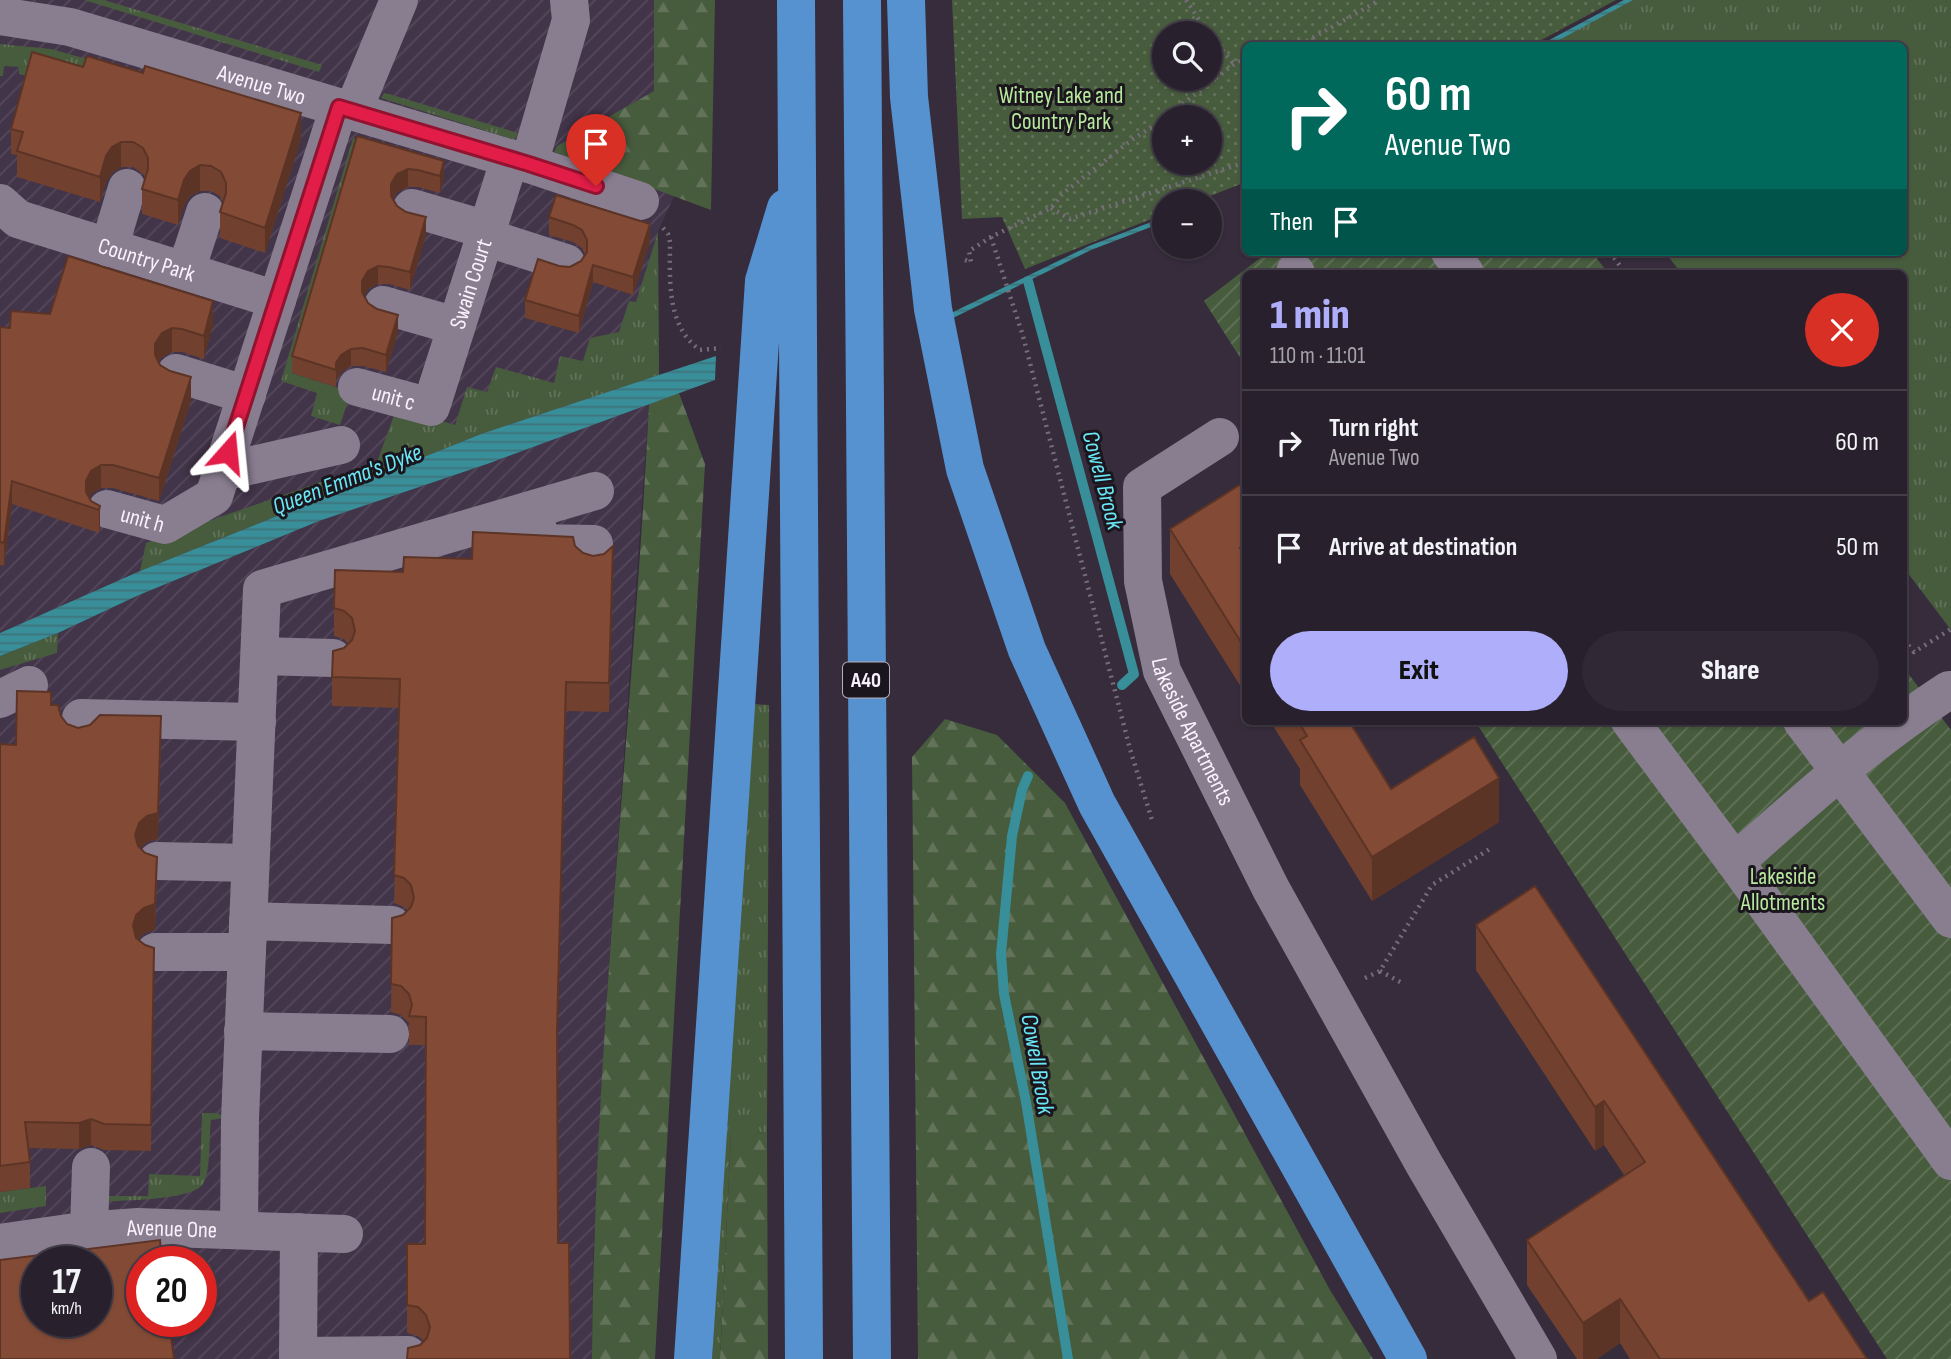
<!DOCTYPE html>
<html lang="en">
<head>
<meta charset="utf-8">
<style>
	body { margin:0; font-family:"Sofia Sans Condensed",sans-serif; background:#302935; color:#f1f3f6; height:100vh; display:flex; flex-direction:column; font-size:26px; white-space:nowrap }
	* { box-sizing:border-box; margin:0 }
	p { font-size:23px; color:#a5a3aa }
	.icon { flex:none; width:38px; height:38px; fill:none; stroke:currentColor; stroke-width:2; stroke-linecap:round; stroke-linejoin:round }
	.map { position:relative; flex:1; overflow:hidden }
	.side { position:absolute; left:1242px; top:270px; width:665px; height:455px; display:flex; flex-direction:column; background:#28212d; border-radius:10px; box-shadow:0 2px 5px #0004,0 0 0 2px #443e49 }
	.side>* { flex:none }
	.hud { position:absolute; left:1242px; top:42px; width:665px; height:214px; border-radius:10px; box-shadow:0 2px 5px #0004,0 0 0 2px #443e49; background:#00695c; color:#fff; overflow:hidden }
	.tools { position:absolute; left:1152px; top:21px; display:grid; gap:14px }
	.tools a { display:grid; place-items:center; width:70px; height:70px; border-radius:50%; background:#28212d; box-shadow:0 2px 5px #0004,0 0 0 2px #443e49; font-size:35px }
	.speed { position:absolute; left:21px; top:1246px; display:flex; gap:14px; font-size:35px; font-weight:700; text-align:center }
	.speed>* { display:grid; place-content:center; width:91px; height:91px; border-radius:50%; background:#28212d; box-shadow:0 2px 5px #0004,0 0 0 2px #443e49; line-height:1 }
	.speed small { font-size:18px; font-weight:400 }
	.speed .limit { border:10px solid #d22; background:#fff; color:#111 }
	.pin { position:absolute; display:grid; place-items:center; width:60px; height:60px; color:#fff; margin:-72px -30px; border-radius:50% 50% 50% 0; rotate:-45deg; box-shadow:0 0 7px #0007 }
	.pin .icon { rotate:45deg }
	.me { position:absolute; width:77px; margin:-38px; rotate:18deg; stroke-linejoin:round; filter:drop-shadow(0 0 5px #0008) }
	.turn { display:flex; align-items:center; gap:24px; height:147px; padding:0 28px; font-size:32px }
	.turn .icon { width:91px; height:91px; stroke-width:2.5 }
	.turn b { display:block; font-size:49px; line-height:60px }
	.then { display:flex; align-items:center; height:66px; padding:0 28px; background:#0003; gap:14px; font-size:26px }
	.round { display:grid; place-items:center; flex:none; width:74px; height:74px; border-radius:37px; background:#302935 }
	.summary { display:flex; align-items:center; justify-content:space-between; height:119px; padding:0 28px }
	h1 { font-size:42px; font-weight:800; line-height:52px; color:#aeaefa }
	.primary-button { display:flex; gap:14px; margin-top:auto; padding:14px 28px }
	.primary-button a { flex:1; height:80px; border-radius:42px; background:#aeaefa; color:#111; font-size:28px; font-weight:800; line-height:80px; text-align:center }
	.primary-button a+a { background:#302935; color:#f1f3f6 }
	ul { padding:0; list-style:none }
	li { display:flex; align-items:center; gap:21px; height:105px; padding:0 28px; border-top:2px solid #443e49 }
	li div { flex:1 }
	li b { display:block; font-size:26px }
	li em { font-style:normal }
	.map>svg:first-child { display:block }
	.industrial { fill:url(#industrial-furrows); fill-rule:evenodd }
	.grass { fill:url(#grass-tufts) }
	.forest { fill:url(#forest-firs) }
	.park { fill:url(#park-dots); fill-rule:evenodd }
	.garden { fill:url(#garden-furrows) }
	.water { fill:url(#water-rules) }
	.lines { fill:none; stroke-linecap:round; stroke-linejoin:round }
	.stream { stroke:#388e99; stroke-width:10 }
	.path { stroke:#766d7b; stroke-width:4.5; stroke-dasharray:2 5; stroke-linecap:butt }
	.minor { stroke:#897d90; stroke-width:38 }
	.highway { stroke:#5692d0; stroke-width:38 }
	.wall { fill:#71402e }
	.shaded-wall { fill:#5c3426 }
	.building { fill:#834b36; stroke:#5c3426; stroke-width:2; fill-rule:evenodd }
	.route-casing { stroke:#92132f; stroke-width:18 }
	.route { stroke:#e11d48; stroke-width:12 }
	.labels { text-anchor:middle; stroke-width:6; stroke-linejoin:round; paint-order:stroke }
	.shield { fill:#1b161d; stroke:#b6b0b9; stroke-width:2 }
	.shield-label { font-size:21px; font-weight:bold; fill:#f9f2fc }
	.street-label { font-size:23px; fill:#f9f2fc; stroke:#1b161d }
	.park-label { font-size:23px; fill:#b8ea9e; stroke:#1b161d }
	.water-label { font-size:24px; font-style:italic; fill:#6ae7f6; stroke:#1b161d }
</style>
</head>
<body>
<div class="map">
<svg width="1951" height="1359" viewBox="0 0 1951 1359">
	<defs>
		<pattern id="industrial-furrows" width="10" height="10" patternUnits="userSpaceOnUse" patternTransform="scale(1.75)"><rect width="10" height="10" fill="#423449"/><path d="M-1 1l2-2M0 10L10 0M9 11l2-2" fill="none" stroke="#55485b"/></pattern>
		<pattern id="grass-tufts" width="24" height="20" patternUnits="userSpaceOnUse" patternTransform="scale(1.75)"><rect width="24" height="20" fill="#475b3d"/><path d="M3 7l-1-3M5 7V3M7 7l1-3M15 17l-1-3M17 17v-4M19 17l1-3" fill="none" stroke="#62735a"/></pattern>
		<pattern id="forest-firs" width="22" height="20" patternUnits="userSpaceOnUse" patternTransform="scale(1.75)"><rect width="22" height="20" fill="#475b3d"/><path d="M5 1l3.5 6h-7zM16 11l3.5 6h-7z" fill="#62735a"/></pattern>
		<pattern id="park-dots" width="8" height="8" patternUnits="userSpaceOnUse" patternTransform="scale(1.75)"><rect width="8" height="8" fill="#475b3d"/><path d="M2 2h.1M6 6h.1" fill="none" stroke="#62735a" stroke-width="1.8" stroke-linecap="round"/></pattern>
		<pattern id="garden-furrows" width="10" height="10" patternUnits="userSpaceOnUse" patternTransform="scale(1.75)"><rect width="10" height="10" fill="#475b3d"/><path d="M-1 1l2-2M0 10L10 0M9 11l2-2" fill="none" stroke="#62735a"/></pattern>
		<pattern id="water-rules" width="6" height="5" patternUnits="userSpaceOnUse" patternTransform="scale(1.75)"><rect width="6" height="5" fill="#388e99"/><path d="M0 2.5h6" fill="none" stroke="#40727a"/></pattern>
	</defs>
	<rect width="100%" height="100%" fill="#362c3c"/>
	<!-- industrial -->
	<path class="industrial" d="M0 0H654V91L557 146 554 152 674 196 658 232 659 375 481 434 140 571 0 633Z
		M649 404 608 980 593 1259 592 1359H0V656L58 633 139 595 319 521 490 463ZM37 1262H96V1321H37ZM142 1262H201V1321H142Z"/>
	<!-- grass -->
	<path class="grass" d="M84 0H104L322 65 319 72Z
		M1624 0H1951V630L1904 568V273H1681L1665 252H1904V46H1540Z
		M0 44 51 49 149 76 32 77 19 74V67L4 66 3 76H0Z
		M384 93 389 94 518 133 515 140 381 98Z
		M353 138 361 141 292 373 351 392 340 425 311 416 317 393 281 381Z
		M658 232 659 375 481 434 140 571 146 543 377 462 397 407 455 425 467 387 487 392 496 367 554 383 560 356 583 361 590 338 619 332 629 301 636 302Z
		M58 633 57 653 0 670V656Z
		M751 704 769 705 767 1132 731 1135 720 1359H712Z
		M202 1113H218L225 1118 211 1120C209 1135 211 1172 203 1184 192 1201 119 1200 98 1202L100 1196H148L149 1174 200 1176Z
		M46 1186V1206L0 1213V1192Z"/>
	<!-- forest -->
	<path class="forest" d="M654 0H715L711 210 554 152 557 146 654 91Z
		M679 393 705 464 655 1359H592C594 1040 633 723 649 404Z
		M945 719 997 735 1065 803 1330 1290 1373 1359H918L912 757Z
		M767 1132 768 1359H720L731 1134Z"/>
	<!-- park -->
	<path class="park" d="M952 0H1616L1532 45 1246 46V182L1197 201H1164V214L1025 269 1002 217 962 219ZM1164 33H1209V79H1164ZM1164 117H1209V163H1164Z"/>
	<!-- garden -->
	<path class="garden" d="M1268 252H1592L1608 273H1246V367L1204 301Z
		M1904 668 1951 730V1359H1887L1475 721H1904Z"/>
	<!-- water -->
	<path class="water" d="M1624 0H1633L1550 45H1540Z
		M1164 217V222L1091 250 951 319 949 314 1089 246Z
		M716 356 715 380 490 463 319 521 139 595 58 633 0 656V633L140 571 481 434Z"/>
	<g class="lines">
		<!-- stream -->
		<path class="stream" d="M1028 281 1134 674 1122 685
			M1028 776 1022 790 1012 836 1001 954 1004 994 1026 1102 1068 1359"/>
		<!-- path -->
		<path class="path" d="M1186 0 1208 33
			M1209 34 1234 64
			M1272 46 1307 41 1380 0
			M1166 117 1234 64 1246 58
			M1051 208 1070 219 1246 162
			M663 228 668 234 670 242C670 279 666 326 700 350L721 348
			M991 237 1023 336 1130 749 1152 820
			M1610 252 1625 273
			M965 260 971 262 969 251 991 237 1051 208 1062 194 1133 139 1164 119
			M1904 640 1914 652 1951 629
			M1380 971 1404 984
			M1365 978 1380 971 1432 885 1493 847"/>
		<!-- minor -->
		<g class="minor">
			<path id="s1" d="M0 16 70 27 529 164 640 201"/>
			<path d="M353 111 399 0"/>
			<path d="M529 164 571 20 569 0"/>
			<path id="s2" d="M0 203 18 219 277 300"/>
			<path d="M412 208 487 230"/>
			<path d="M485 237 566 263"/>
			<path d="M109 248 127 188"/>
			<path d="M1450 252 1465 273"/>
			<path d="M186 271 205 212"/>
			<path d="M1295 272 1296 273"/>
			<path d="M383 305 456 326"/>
			<path d="M176 373 247 395"/>
			<path id="s3" d="M357 387 431 407 510 158"/>
			<path id="s4" d="M1220 437 1142 487 1143 581 1162 671 1271 889 1424 1164 1538 1359"/>
			<path d="M222 472 341 445"/>
			<path id="s5" d="M107 509 165 525 214 496 339 107"/>
			<path d="M538 529V543L594 544V563"/>
			<path d="M260 656 333 658"/>
			<path d="M0 699 29 685"/>
			<path d="M1630 721 1735 862 1951 1161"/>
			<path d="M1802 721 1951 919"/>
			<path d="M80 732 81 718 257 722"/>
			<path d="M157 861 250 863"/>
			<path d="M1735 862C1804 801 1872 740 1949 690L1951 692"/>
			<path d="M248 921 392 925"/>
			<path d="M155 952H247"/>
			<path d="M243 1031 390 1034"/>
			<path d="M239 1230 240 1119 262 589 595 491"/>
			<path d="M89 1231 91 1167"/>
			<path id="s6" d="M0 1243 82 1231 138 1227 344 1234"/>
			<path d="M298 1356 408 1355"/>
			<path d="M298 1359 299 1232"/>
		</g>
		<!-- highway -->
		<path class="highway" d="M796 0 804 1359
			M862 0 872 1359
			M906 0 909 97 933 309 965 469 1027 650 1097 804 1408 1359
			M693 1359 764 281 786 208"/>
	</g>
	<!-- wall -->
	<path class="wall" d="M11 129 301 139 265 253 220 238V212L223 202 221 197 211 191H200L190 196 184 205 178 225 142 214V189L145 178 143 174 133 167H121L112 173 106 182 100 202 17 177V155L11 154Z
		M357 136 444 178 440 193 418 187H408L397 192 393 199 397 206 426 235 410 290 389 284H378L368 289 364 296 368 303 398 332 386 372 363 366H351L341 372 336 381V387L292 373V356Z
		M549 217 650 241 633 295 593 282 579 333 525 318V300L559 266 570 267 581 261 585 254 582 248 573 242 549 235Z
		M213 324 204 359 182 352H172L162 357 158 362 191 401 159 501 113 488H101L91 494 89 498 91 501 100 506V529L99 533 12 504 4 566 0 565V327L10 328Z
		M1246 481V695L1170 574V529Z
		M575 546 583 553 613 574 609 712 566 711 557 1055 558 1243 420 1345 424 1341 418 1336 407 1333V1244H425L426 1045H409V1023L401 1015 391 1012 392 918 403 915 408 911 404 907 394 903 399 708 332 706V677L344 648 348 644 344 639 334 636V608L403 572 472 559Z
		M51 705 67 724 78 728 161 742 158 839 147 842 140 848 157 883 155 930 144 933 138 939 154 974 151 1151 104 1150 91 1145 79 1149 28 1148 30 1162V1188L0 1192V744L16 745Z
		M1270 721H1349L1391 789 1499 822 1372 901 1300 785V769Z
		M1476 925 1809 1301 1867 1359H1630L1620 1343 1597 1359H1577L1527 1285V1240L1624 1175 1604 1145 1595 1151 1476 970Z"/>
	<!-- shaded-wall -->
	<path class="shaded-wall" d="M301 113V139L265 253V228Z
		M121 142V167L112 173 106 182 100 202V177L106 156 112 147Z
		M444 161V178L440 193V176Z
		M200 165V191L190 196 184 205 178 225V200L184 180 190 171Z
		M408 169V187L397 192 391 201V184L397 174Z
		M426 217V235L410 290V272Z
		M650 224V241L633 295V277Z
		M593 265V282L579 333V316Z
		M378 266V284L368 289 362 298V310V281L368 271Z
		M213 301V324L204 359V336Z
		M398 315V332L386 372V355Z
		M172 328V352L162 357 155 367V344L162 333Z
		M351 349V366L341 372 336 381V387V363L341 355Z
		M191 377V401L159 501V478Z
		M101 465V488L91 494 86 504V481L91 471Z
		M12 481V504L4 566V543Z
		M100 506V529L99 533V510Z
		M1246 545V589L1240 548Z
		M613 546V574L609 712V683Z
		M566 682V711L557 1059V1031Z
		M161 716 158 839 147 842 139 849 135 835Z
		M1499 778V822L1372 901V857Z
		M157 857 155 930 144 933 136 941 133 926Z
		M1604 1101V1145L1595 1151V1107Z
		M91 1119V1145L79 1149V1123Z
		M1620 1299V1343L1597 1359H1583V1323Z"/>
	<!-- building -->
	<path class="building" d="M32 52 83 67 87 56 143 73 145 66 301 113 265 228 220 212 226 193V183L221 172 211 166 200 165 190 171 184 180 178 200 142 189 148 169V158L143 148 133 142H121L112 147 106 156 100 177 17 151 23 132 11 129Z
		M357 136 444 161 440 176 418 170 408 169 397 174 391 184V196L397 206 406 212 426 217 410 272 389 267 378 266 368 271 362 281V292L368 303 377 309 398 315 386 355 363 348 351 349 341 355 336 363V370L292 356Z
		M556 195 650 224 633 277 593 265 579 316 525 300 538 259 559 266 570 267 581 261 587 252V240L582 230 573 225 549 217Z
		M68 256 213 301 204 336 182 329 172 328 162 333 155 344V355L160 365 170 371 191 377 159 478 113 465H101L91 471 86 481V492L91 501 100 506 99 510 12 481 4 543 0 542V327L10 328 11 311 50 314Z
		M1246 481V545L1240 548 1246 557V650L1170 529Z
		M473 532 573 537 575 546 583 553 593 556 604 554 613 546 609 683 566 682 557 1031 558 1243H569L570 1359H407L408 1348 420 1345 427 1338 430 1327 426 1315 418 1307 407 1305V1244H425L426 1017 409 1016 412 1005 409 994 401 986 391 984 392 918 403 915 411 907 414 898 411 885 404 878 394 875 400 679 332 677 333 651 344 648 352 640 355 631 352 618 344 611 334 608 335 570 403 572 404 557 472 559Z
		M17 691 51 692V705H58L61 716 67 724 78 728 90 725 100 715 161 716 158 813 147 816 139 823 135 835 138 846 145 853 157 857 155 904 144 908 136 915 133 926 136 938 145 945 154 948 151 1125 104 1124 91 1119 79 1123 25 1122 30 1162 0 1166V744L16 745Z
		M1298 721H1349L1391 789 1474 737 1499 778 1372 857 1300 740 1307 736Z
		M1535 886 1809 1301 1823 1292 1867 1359H1660L1620 1299 1583 1323 1527 1240 1645 1162 1604 1101 1595 1107 1476 925Z
		M160 1240 162 1262H142V1321H169L174 1359H0V1260ZM37 1262H96V1321H37Z"/>
	<g class="lines">
		<!-- route casing -->
		<g class="route-casing">
			<path id="route" d="M228 452 339 107 529 164 596 186"/>
		</g>
		<!-- route -->
		<use href="#route" class="route"/>
	</g>
	<g class="labels">
		<!-- shield labels -->
		<rect class="shield" x="843" y="662.5" width="46" height="35" rx="5"/>
		<g class="shield-label">
			<text x="866" y="687">A40</text>
		</g>
		<!-- street labels -->
		<g class="street-label">
			<text dy="8" stroke="none"><textPath href="#s1" startOffset="271">Avenue Two</textPath></text>
			<text dy="8" stroke="none"><textPath href="#s2" startOffset="159">Country Park</textPath></text>
			<text dy="8" stroke="none"><textPath href="#s3" startOffset="206">Swain Court</textPath></text>
			<text dy="8" stroke="none"><textPath href="#s3" startOffset="38">unit c</textPath></text>
			<text dy="8" stroke="none"><textPath href="#s5" startOffset="37">unit h</textPath></text>
			<text dy="8" stroke="none"><textPath href="#s4" startOffset="346">Lakeside Apartments</textPath></text>
			<text dy="8" stroke="none"><textPath href="#s6" startOffset="173">Avenue One</textPath></text>
		</g>
		<!-- park labels -->
		<g class="park-label">
			<text x="1061" y="103">Witney Lake and<tspan x="1061" dy="26">Country Park</tspan></text>
			<text x="1783" y="884">Lakeside<tspan x="1783" dy="26">Allotments</tspan></text>
		</g>
		<!-- water labels -->
		<g class="water-label">
			<text transform="translate(347 479) rotate(-21)" y="8">Queen Emma's Dyke</text>
			<text transform="translate(1103 480) rotate(75)" y="8">Cowell Brook</text>
			<text transform="translate(1038 1064) rotate(80)" y="8">Cowell Brook</text>
		</g>
	</g>
</svg>
<div class="tools">
<a><svg class="icon" aria-label="search" viewBox="0 0 24 24"><circle cx="10" cy="10" r="6"/><path d="M15 15l6 6"/></svg></a>
<a>+</a>
<a>−</a>
</div>
<div class="speed"><div>17<small>km/h</small></div><div class="limit">20</div></div>
<div class="pin" style="left:596px;top:186px;background:#d93025"><svg class="icon" aria-label="arrive" viewBox="0 0 24 24"><path d="M6 21V4h12l-3 4 3 4H6"/></svg></div>
<svg class="me" style="left:228px;top:452px" viewBox="-20 -20 40 40"><path d="M0-17L14 15 0 8-14 15z" fill="#e11d48" stroke="#fff" stroke-width="4"/></svg>
<div class="hud">
<div class="turn"><svg class="icon" aria-label="right" viewBox="0 0 24 24"><path d="M7 20v-9h11M14 6l5 5-5 5"/></svg><div><b>60 m</b>Avenue Two</div></div>
<div class="then">Then<svg class="icon" aria-label="arrive" viewBox="0 0 24 24"><path d="M6 21V4h12l-3 4 3 4H6"/></svg></div>
</div>
<section class="side">
<div class="summary"><div><h1>1 min</h1><p>110 m · 11:01</p></div><a class="round" style="background:#d93025;color:#fff"><svg class="icon" aria-label="close" viewBox="0 0 24 24"><path d="M6 6l12 12M18 6L6 18"/></svg></a></div>
<ul>
<li><svg class="icon" aria-label="right" viewBox="0 0 24 24"><path d="M7 20v-9h11M14 6l5 5-5 5"/></svg><div><b>Turn right</b><p>Avenue Two</p></div><em>60 m</em></li>
<li><svg class="icon" aria-label="arrive" viewBox="0 0 24 24"><path d="M6 21V4h12l-3 4 3 4H6"/></svg><div><b>Arrive at destination</b></div><em>50 m</em></li>
</ul>
<div class="primary-button"><a>Exit</a><a>Share</a></div>
</section>
</div>
</body>
</html>
